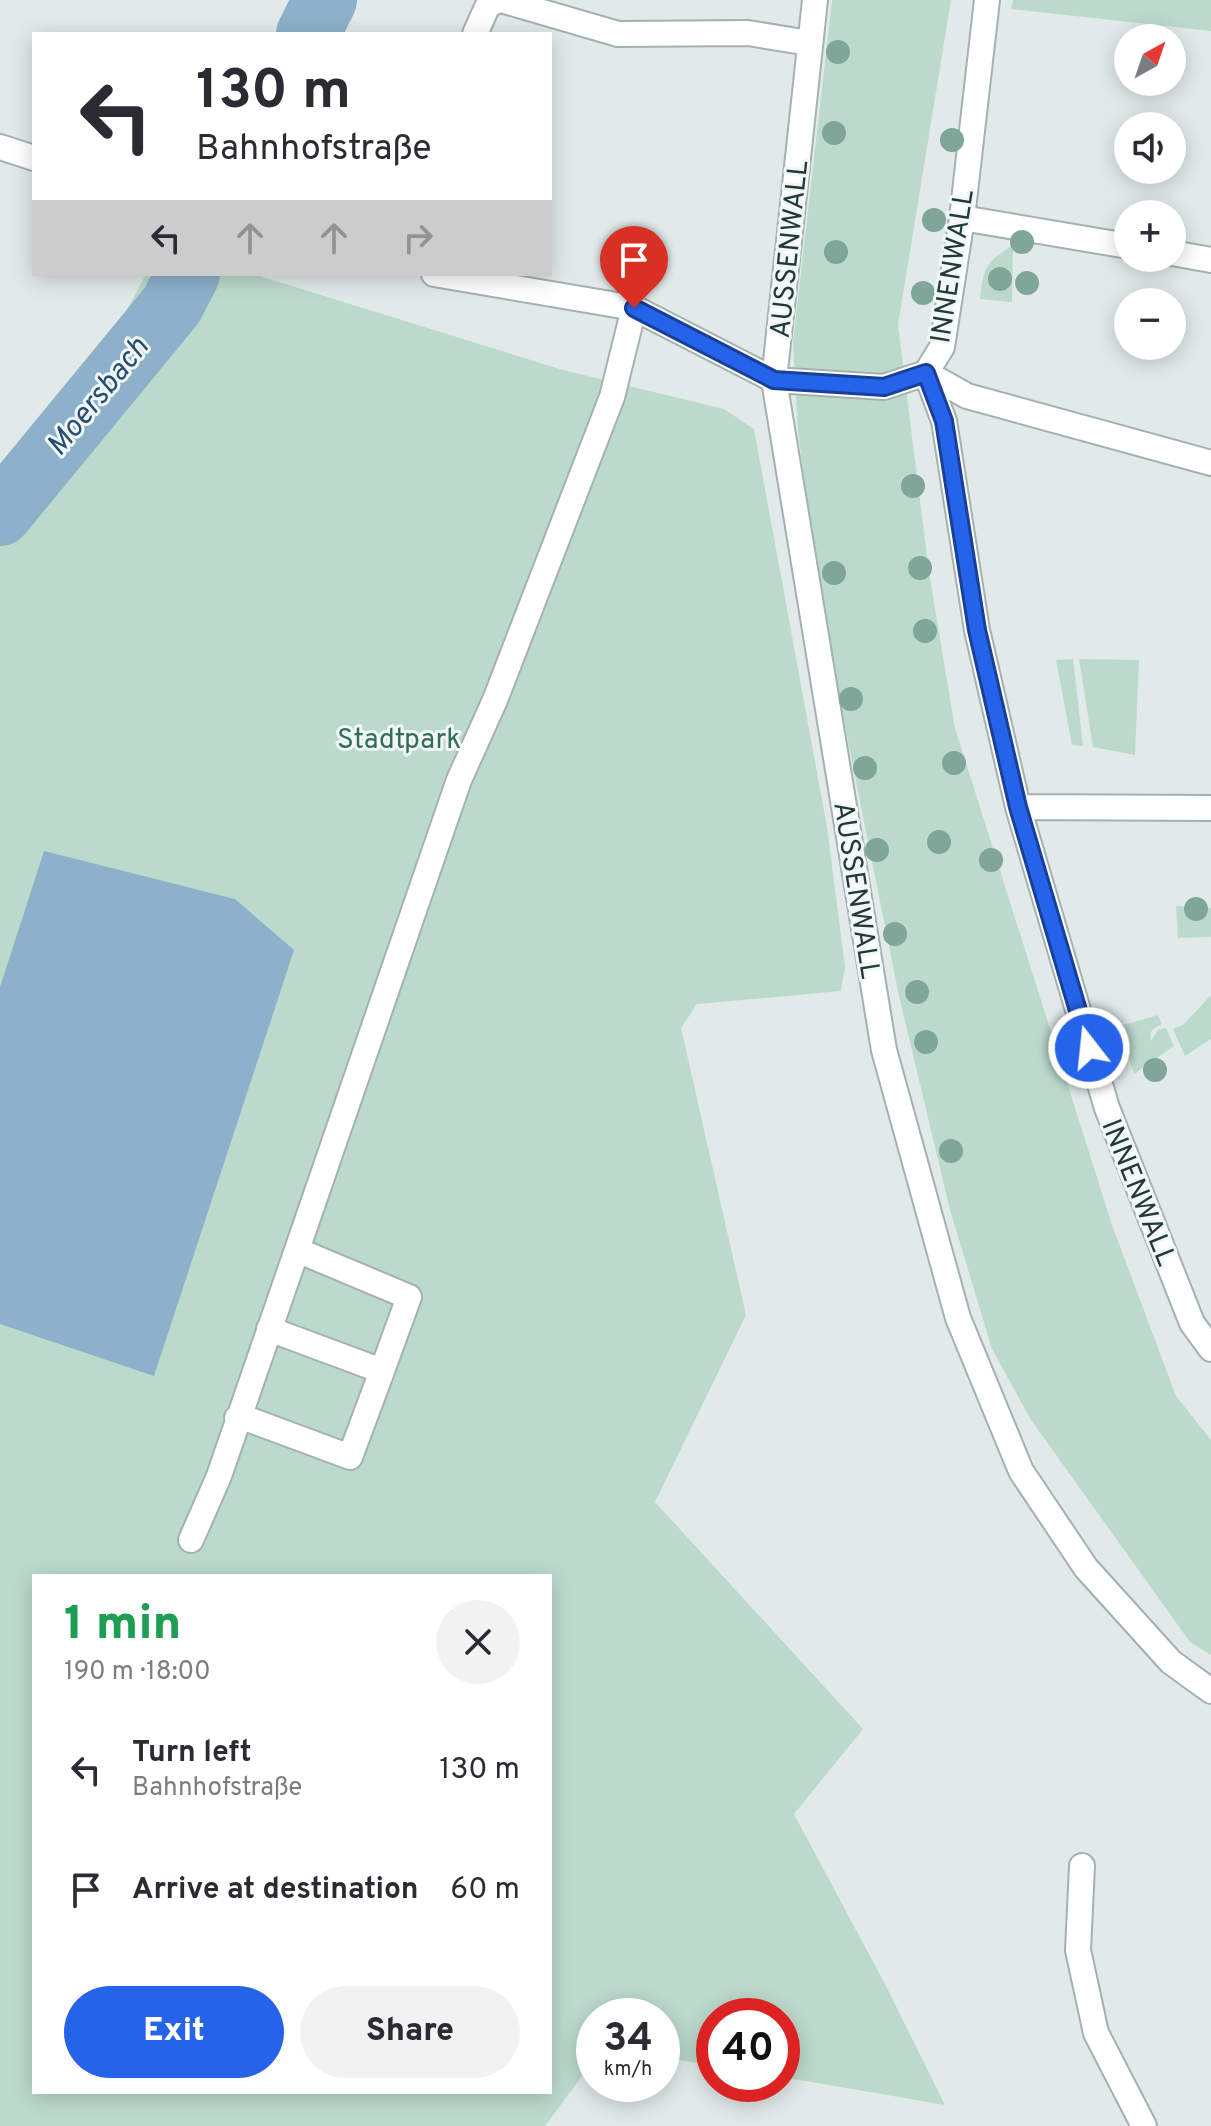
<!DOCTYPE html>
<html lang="en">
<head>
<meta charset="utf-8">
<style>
	body { margin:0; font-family:Overpass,sans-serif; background:#f2f2f3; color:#2b2b33; height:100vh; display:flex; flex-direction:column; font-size:30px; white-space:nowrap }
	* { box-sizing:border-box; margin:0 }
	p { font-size:26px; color:#7c7c81 }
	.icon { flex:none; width:44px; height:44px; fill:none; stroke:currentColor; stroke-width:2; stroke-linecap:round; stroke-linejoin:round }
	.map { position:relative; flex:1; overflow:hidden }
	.sheet { position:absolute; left:32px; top:1574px; width:520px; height:520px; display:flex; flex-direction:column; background:#fff; border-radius:0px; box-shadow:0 4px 20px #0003 }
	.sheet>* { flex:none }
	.guide { position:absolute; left:32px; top:32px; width:520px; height:244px; border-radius:0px; box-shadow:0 4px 20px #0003; background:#fff; color:#2b2b33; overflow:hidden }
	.needle { width:52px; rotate:40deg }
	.controls { position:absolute; left:1114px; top:24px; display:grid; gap:16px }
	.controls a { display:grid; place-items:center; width:72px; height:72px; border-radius:50%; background:#fff; box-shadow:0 4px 20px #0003; font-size:40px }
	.speed { position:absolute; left:576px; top:1998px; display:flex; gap:16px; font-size:40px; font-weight:700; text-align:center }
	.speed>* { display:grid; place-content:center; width:104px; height:104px; border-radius:50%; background:#fff; box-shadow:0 4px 20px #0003; line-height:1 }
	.speed small { font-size:20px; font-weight:400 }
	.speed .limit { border:12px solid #d22; background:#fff; color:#111 }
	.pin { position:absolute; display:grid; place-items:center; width:68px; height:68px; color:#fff; margin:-82px -34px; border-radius:50% 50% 50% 0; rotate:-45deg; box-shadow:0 0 8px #0007 }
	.pin .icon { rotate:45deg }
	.me { position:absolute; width:88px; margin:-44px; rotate:344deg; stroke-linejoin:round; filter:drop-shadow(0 0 6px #0008) }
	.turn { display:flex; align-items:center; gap:28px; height:168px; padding:0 32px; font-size:36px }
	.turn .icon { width:104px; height:104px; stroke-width:2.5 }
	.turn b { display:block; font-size:56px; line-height:68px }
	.lanes { display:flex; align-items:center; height:76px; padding:0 32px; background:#0003; justify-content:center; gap:40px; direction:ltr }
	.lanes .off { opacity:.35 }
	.round { display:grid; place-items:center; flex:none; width:84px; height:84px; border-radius:42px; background:#f2f2f3 }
	.headline { display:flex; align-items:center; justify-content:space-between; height:136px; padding:0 32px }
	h1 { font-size:48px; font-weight:800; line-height:60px; color:#1e9e55 }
	.cta { display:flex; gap:16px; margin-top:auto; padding:16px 32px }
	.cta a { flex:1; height:92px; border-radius:48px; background:#2563eb; color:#fff; font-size:32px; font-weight:800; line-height:92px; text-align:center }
	.cta a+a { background:#f2f2f3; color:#2b2b33 }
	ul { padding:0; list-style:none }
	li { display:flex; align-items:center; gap:24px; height:120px; padding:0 32px }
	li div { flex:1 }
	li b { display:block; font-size:30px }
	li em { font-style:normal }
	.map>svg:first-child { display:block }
	.green { fill:#bcdacc; fill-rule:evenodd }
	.water { fill:#8eb1cb }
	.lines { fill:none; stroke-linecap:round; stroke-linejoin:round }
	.river { stroke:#8eb1cb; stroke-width:64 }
	.minor-casing { stroke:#a4b1b1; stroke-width:28 }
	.minor { stroke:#fff; stroke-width:24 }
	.tree { fill:#80a599 }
	.route-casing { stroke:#184099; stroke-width:20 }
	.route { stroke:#2563eb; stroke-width:14 }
	.labels { text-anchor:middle; stroke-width:6; stroke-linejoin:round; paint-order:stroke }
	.street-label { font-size:28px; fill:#233939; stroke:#f1f7f6 }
	.park-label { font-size:28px; fill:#316d58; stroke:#f1f7f6 }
	.water-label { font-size:30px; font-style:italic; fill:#234e70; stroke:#f1f7f6 }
</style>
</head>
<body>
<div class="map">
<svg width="1211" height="2126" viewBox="0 0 1211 2126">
	<rect width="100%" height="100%" fill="#e1eae9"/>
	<!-- green -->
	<path class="green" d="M832 0H951L898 325 929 572 955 728 1112 1225 1176 1396 1211 1440V1655L1190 1642 1031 1420 992 1349 950 1210 899 996 819 597 798 431 793 343Z
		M1013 0H1211V31L1011 9Z
		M1013 245 1012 302 980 299C984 266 985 263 1013 245Z
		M146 274H253L563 370 724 409 754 429 827 827 845 967 841 991 697 1004 681 1028 746 1315 655 1502 863 1729 794 1814 886 1986 945 2105 782 2077V2016H714V2066L662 2057V2016H594V2060L545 2126H0V482L108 345ZM34 1576H550V2092H34Z
		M1073 659 1083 746 1072 745 1056 660Z
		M1079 659 1139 660 1135 755 1093 747Z
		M1176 906 1211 908V937L1178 938Z
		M1211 995V1039L1185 1056 1173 1029 1183 1025Z
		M1158 1015 1162 1024C1153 1028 1149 1030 1151 1041L1158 1030 1166 1028 1174 1046 1134 1074 1120 1026Z"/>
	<!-- water -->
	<path class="water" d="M44 851 235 899 294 950 154 1376 0 1324V987Z"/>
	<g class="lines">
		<!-- river -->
		<path class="river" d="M308 34 325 0
			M0 514 172 305 188 274"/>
		<!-- minor casing -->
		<g class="minor-casing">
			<path id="minor" d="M501 0 618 34 748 33 809 43
				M815 0 774 380 884 1050 958 1318 1021 1471 1086 1568 1171 1662 1211 1691
				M475 34 488 5 499 0
				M0 147 34 158
				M962 218 1128 246
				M1172 253 1211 260
				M434 274 634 308 774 380 884 387 926 373
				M926 373 944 421 977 630 1018 807 1107 1108 1192 1323 1211 1349
				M926 373 942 347 962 218 987 0
				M926 373 967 396 1211 463
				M1018 807 1211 808
				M269 1329 382 1371 409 1297 297 1250
				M237 1418H245L350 1457 382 1371
				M191 1540 219 1476 459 780 495 700 612 397 634 308
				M1082 1866 1078 1950 1096 2033 1144 2126"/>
		</g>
		<!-- minor -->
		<use href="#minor" class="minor"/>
	</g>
	<!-- trees -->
	<g class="tree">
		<circle cx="838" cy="52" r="12"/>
		<circle cx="834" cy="133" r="12"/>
		<circle cx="952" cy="140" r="12"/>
		<circle cx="934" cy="220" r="12"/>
		<circle cx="1022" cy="242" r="12"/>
		<circle cx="836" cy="252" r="12"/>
		<circle cx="1000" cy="279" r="12"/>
		<circle cx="1027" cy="283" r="12"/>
		<circle cx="923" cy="293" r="12"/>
		<circle cx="913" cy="486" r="12"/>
		<circle cx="920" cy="568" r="12"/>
		<circle cx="834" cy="573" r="12"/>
		<circle cx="925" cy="631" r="12"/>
		<circle cx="851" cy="699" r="12"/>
		<circle cx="954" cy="763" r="12"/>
		<circle cx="865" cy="768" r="12"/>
		<circle cx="939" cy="842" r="12"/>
		<circle cx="877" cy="850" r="12"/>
		<circle cx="991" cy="860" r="12"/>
		<circle cx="1196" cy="909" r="12"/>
		<circle cx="895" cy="934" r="12"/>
		<circle cx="917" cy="992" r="12"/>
		<circle cx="926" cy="1042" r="12"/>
		<circle cx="1155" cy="1070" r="12"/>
		<circle cx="951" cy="1151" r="12"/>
	</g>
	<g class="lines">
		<!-- route casing -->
		<g class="route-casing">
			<path id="route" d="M634 308 774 380 884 387 926 373 944 421 977 630 1018 807 1089 1048"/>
		</g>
		<!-- route -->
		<use href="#route" class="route"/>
	</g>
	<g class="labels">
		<!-- street labels -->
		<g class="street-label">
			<text transform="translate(788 249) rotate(-84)" y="10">AUSSENWALL</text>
			<text transform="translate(951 266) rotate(-81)" y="10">INNENWALL</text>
			<text transform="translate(858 890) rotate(81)" y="10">AUSSENWALL</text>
			<text transform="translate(1140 1192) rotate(68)" y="10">INNENWALL</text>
		</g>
		<!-- park labels -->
		<g class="park-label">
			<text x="399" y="748">Stadtpark</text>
		</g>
		<!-- water labels -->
		<g class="water-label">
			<text transform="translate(97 396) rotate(-51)" y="10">Moersbach</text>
		</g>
	</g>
</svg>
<div class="controls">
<a><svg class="needle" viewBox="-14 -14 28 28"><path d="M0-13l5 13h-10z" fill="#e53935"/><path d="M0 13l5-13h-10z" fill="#7c7c81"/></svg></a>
<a><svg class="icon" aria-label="sound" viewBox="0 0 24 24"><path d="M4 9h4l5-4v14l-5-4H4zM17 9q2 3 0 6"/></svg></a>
<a>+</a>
<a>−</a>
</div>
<div class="speed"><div>34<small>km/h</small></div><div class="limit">40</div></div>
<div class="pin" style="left:634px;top:308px;background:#d93025"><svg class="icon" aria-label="arrive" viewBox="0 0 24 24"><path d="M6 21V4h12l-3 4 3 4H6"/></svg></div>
<svg class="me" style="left:1089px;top:1048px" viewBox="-20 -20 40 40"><circle r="17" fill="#2563eb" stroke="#fff" stroke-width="3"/><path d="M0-11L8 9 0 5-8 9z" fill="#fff"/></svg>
<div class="guide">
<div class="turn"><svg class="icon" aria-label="left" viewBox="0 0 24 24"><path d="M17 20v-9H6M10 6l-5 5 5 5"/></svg><div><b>130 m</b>Bahnhofstraße</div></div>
<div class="lanes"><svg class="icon" aria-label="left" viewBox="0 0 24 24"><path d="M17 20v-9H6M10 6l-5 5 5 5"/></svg><svg class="icon off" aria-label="ahead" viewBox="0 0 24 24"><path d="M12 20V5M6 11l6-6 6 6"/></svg><svg class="icon off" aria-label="ahead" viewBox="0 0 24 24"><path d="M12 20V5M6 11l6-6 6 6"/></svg><svg class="icon off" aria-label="right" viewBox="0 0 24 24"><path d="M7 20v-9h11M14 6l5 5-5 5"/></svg></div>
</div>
<section class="sheet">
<div class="headline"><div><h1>1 min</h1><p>190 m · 18:00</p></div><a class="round"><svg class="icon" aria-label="close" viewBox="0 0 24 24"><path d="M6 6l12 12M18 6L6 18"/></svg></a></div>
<ul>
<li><svg class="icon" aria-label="left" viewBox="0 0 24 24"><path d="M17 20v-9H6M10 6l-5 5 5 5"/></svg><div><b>Turn left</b><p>Bahnhofstraße</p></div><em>130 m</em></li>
<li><svg class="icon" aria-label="arrive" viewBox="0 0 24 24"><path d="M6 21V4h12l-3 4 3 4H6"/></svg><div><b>Arrive at destination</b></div><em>60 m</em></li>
</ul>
<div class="cta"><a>Exit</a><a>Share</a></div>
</section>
</div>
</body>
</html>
